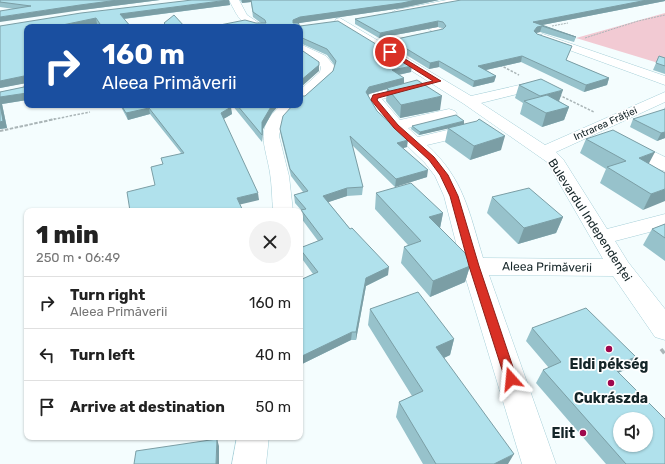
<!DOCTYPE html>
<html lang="en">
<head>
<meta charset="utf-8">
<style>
	body { margin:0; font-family:Rubik,sans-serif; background:#f2f2f2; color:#222; height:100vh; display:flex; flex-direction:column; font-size:15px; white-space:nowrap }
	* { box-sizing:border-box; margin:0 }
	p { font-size:13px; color:#767676 }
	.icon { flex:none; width:22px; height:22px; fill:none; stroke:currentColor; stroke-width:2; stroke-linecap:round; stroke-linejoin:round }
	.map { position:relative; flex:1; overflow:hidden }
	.sheet { position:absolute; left:24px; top:208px; width:279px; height:232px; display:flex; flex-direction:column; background:#fff; border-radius:8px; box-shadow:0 1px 3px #0004 }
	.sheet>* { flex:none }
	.hud { position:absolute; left:24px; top:24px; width:279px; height:84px; border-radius:8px; box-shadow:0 1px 3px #0004; background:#1a4fa0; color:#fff; overflow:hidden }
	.buttons { position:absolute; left:613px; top:412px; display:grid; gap:8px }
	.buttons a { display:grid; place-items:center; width:40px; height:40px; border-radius:50%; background:#fff; box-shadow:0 1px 3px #0004; font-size:20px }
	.pin { position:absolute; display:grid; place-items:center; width:34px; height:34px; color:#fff; margin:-17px; border:2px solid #fff; border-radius:50%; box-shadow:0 1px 4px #0007 }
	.me { position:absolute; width:44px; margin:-22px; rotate:342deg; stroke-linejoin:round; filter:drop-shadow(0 0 3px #0008) }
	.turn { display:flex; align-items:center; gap:14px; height:84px; padding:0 12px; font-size:18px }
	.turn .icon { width:52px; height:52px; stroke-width:2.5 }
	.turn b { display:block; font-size:28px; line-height:34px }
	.round { display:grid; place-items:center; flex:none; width:42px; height:42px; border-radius:21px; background:#f2f2f2 }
	.overview { display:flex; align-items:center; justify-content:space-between; height:68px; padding:0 12px }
	h1 { font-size:24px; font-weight:800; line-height:30px }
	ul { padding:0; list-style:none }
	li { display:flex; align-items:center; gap:12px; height:52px; padding:0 12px; border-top:1px solid #e0e0e0 }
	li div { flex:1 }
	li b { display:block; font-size:15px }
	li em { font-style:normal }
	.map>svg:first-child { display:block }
	.green { fill:#f2cad3 }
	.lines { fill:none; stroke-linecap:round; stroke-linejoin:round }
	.minor-casing { stroke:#a6cfd8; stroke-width:1 }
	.path-far3 { stroke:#aab5b7; stroke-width:1; stroke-dasharray:2 1; stroke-linecap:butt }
	.path-far2 { stroke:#aab5b7; stroke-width:1.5; stroke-dasharray:2.5 1.5; stroke-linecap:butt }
	.path-far1 { stroke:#aab5b7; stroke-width:2; stroke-dasharray:3.5 1.5; stroke-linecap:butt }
	.path { stroke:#aab5b7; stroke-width:3.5; stroke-dasharray:5.5 3; stroke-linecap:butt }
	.minor { fill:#fff; fill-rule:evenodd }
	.wall { fill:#97c2cb }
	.shaded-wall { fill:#7b9ea5 }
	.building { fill:#b0e1ec; stroke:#7b9ea5; fill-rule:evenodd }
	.route { fill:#d93025; stroke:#8d1f18 }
	.poi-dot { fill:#9f074c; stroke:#fff; stroke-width:1.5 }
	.labels { text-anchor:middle; stroke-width:3.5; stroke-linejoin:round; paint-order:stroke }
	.far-street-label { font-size:10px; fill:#152528; stroke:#fff }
	.street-label { font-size:12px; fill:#152528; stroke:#fff }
	.near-poi-label { font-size:14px; font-weight:bold; fill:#152528; stroke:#fff }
</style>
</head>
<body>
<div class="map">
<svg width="665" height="464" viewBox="0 0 665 464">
	<rect width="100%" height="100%" fill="#f4fdfe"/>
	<!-- green -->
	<path class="green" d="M665 13V65L576 38Z"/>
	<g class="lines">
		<!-- minor casing -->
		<g class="minor-casing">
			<path id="minor" d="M229 0H239L247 15 265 27C241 27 239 19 229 0Z
				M447 0H467L462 3 412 13 442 29 444 31 442 33 438 34 401 15 396 16 391 13 396 10Z
				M340 18 471 96 537 81 542 82 544 85 542 88 481 103 545 145 665 92V102L556 152 563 159 607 229 665 214V228L615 241 628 262 665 309V340L655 337 613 276 489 275 556 464H522L462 266 444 196 435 176 425 163 390 129 369 103 367 100 370 93 416 83 421 84 423 87 421 90 382 99 400 120 449 109 455 111 457 114 455 117 408 128 418 137 468 125 474 126 476 130 474 134 427 145C464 179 469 212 483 258L603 259 547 162 464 104 336 23 335 21 336 19Z
				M543 34 665 76V85L539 39 537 37Z
				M300 44 326 56 335 67 332 76 305 101 300 102V90L320 72 321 67 316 62 300 53Z
				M281 105H298L282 122 279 136 289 176 293 211H273C272 198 272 186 270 173 265 143 254 129 281 105Z
				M626 138 665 157V171L658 169 620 147 617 143 620 139Z
				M237 437H269L266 464H232Z"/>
		</g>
		<!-- path-far3 -->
		<path class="path-far3" d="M552 26 568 23
			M585 38 638 21 665 15"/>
		<!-- path-far2 -->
		<path class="path-far2" d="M500 65 519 75
			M559 95 594 112
			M50 120 90 112"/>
		<!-- path-far1 -->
		<path class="path-far1" d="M0 131 55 119"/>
		<!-- path -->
		<path class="path" d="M661 349 665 354"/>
		<!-- minor -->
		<use href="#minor" class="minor"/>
	</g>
	<!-- wall -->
	<path class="wall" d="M0 0H160L82 10 14 9 0 7Z
		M229 0 230 5 124 19 131 27H100L97 24 81 27H27V100L2 104 7 128 0 129V92L24 87 25 83 0 88V26Z
		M240 0H439L402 8 298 23 300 26 411 72 399 75 404 83 440 110 400 118 386 101 387 89 369 94 368 95 377 111 407 147 403 148 427 177 395 187 352 145 363 187 362 195 347 196 328 202 388 275 366 286 356 340H351L300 365V280L313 274 300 256V248L318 241 301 218V210L295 203 294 195 303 192 291 176 281 136 280 129 305 96 333 71 335 66 327 55 300 43V27L256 23H261L253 17 251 2 242 3Z
		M566 0H665V1L542 25 576 37 574 42 540 32 536 33 537 34 572 46 566 60 609 78 607 85 584 92 521 62 486 70 496 76 494 82 473 87 439 67 429 69 392 46V40L443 29 442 28 438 27 379 38 355 24V19Z
		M659 56 665 58V74L653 70Z
		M519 85 559 101 569 107 564 120 542 127 520 114 523 103 515 98Z
		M120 105H230L232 114 223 119 259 200 155 185 163 164 181 153 150 114 128 120Z
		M232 105H279L272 113 263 129 262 142Z
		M665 107V138L657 141 630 127 633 119 664 110Z
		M464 125 501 150 470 160 445 142 448 128 419 135 411 129 412 126Z
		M586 139 649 164 665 173 643 210 600 183 606 169 580 153Z
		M376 193 443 213 440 228 470 266 465 282 430 297 401 263 404 247 408 245 375 209Z
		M492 197 563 217 556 233 518 244 487 213Z
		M665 224V261L643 245 652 229Z
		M370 309 454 339 450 355 444 358 508 464H423L396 417 399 402 412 396 368 325Z
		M532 328 636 357 627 369 618 373 665 464H606L536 383 543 370 549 368 526 341Z"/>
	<!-- shaded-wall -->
	<path class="shaded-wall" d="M118 0H160L82 10 0 22V17L80 5Z
		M229 0 230 5 122 19 120 14Z
		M242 0H251V2L242 3Z
		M416 0H439L402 8 300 23 293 26V20L300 17Z
		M647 0H665V1L532 27 533 22Z
		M96 18 97 24 81 27H53Z
		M438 21V27L379 38 380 33Z
		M542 26 540 32 536 33 534 31 537 27Z
		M522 56 521 62 477 72 478 66Z
		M439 61V67L429 69 430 63Z
		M319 62V71L300 88V81Z
		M412 66 411 72 392 76V70Z
		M24 76 27 83 0 88V81Z
		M496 76 494 82 473 87 474 81Z
		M404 78V84L387 88V89L369 94 366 99V92L369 87Z
		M609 78 607 85 584 92 586 85Z
		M563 90 558 104 540 96Z
		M27 93V100L2 104 7 128 0 129V97Z
		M442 96 440 110 400 118 401 105Z
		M272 105H279L272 113 263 129 262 142V122Z
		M231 107 232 114 222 120 221 113Z
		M569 107 564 120 542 127 546 113Z
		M149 108 150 114 128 120 126 113Z
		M464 121V125L419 135 420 132Z
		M665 132V138L657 141 661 133Z
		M505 136 501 150 470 160 474 146Z
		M408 140 407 147 396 150 397 143Z
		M655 152 647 167 639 158Z
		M428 170 427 177 395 187 396 179Z
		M347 188V196L323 204V196Z
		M665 189V201L643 210 651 194Z
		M258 193 259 200 238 205 237 198Z
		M443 213 440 228 429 217Z
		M563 217 556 233 518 244 524 228Z
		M470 266 465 282 430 297 433 281Z
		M389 267 388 275 366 286 356 340V332L366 278Z
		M352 332 351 340 300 365V357Z
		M454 339 450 355 433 363 436 347Z
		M636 357 627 369 603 379 612 366Z
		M217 439 219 446V464H216Z
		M514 454 508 464H494Z"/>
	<!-- building -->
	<path class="building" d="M0 0H118L80 5 0 17V11L31 6 0 2Z
		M192 0H228L120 14 131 27H102L96 18 53 27H27V93L0 97V92L24 87 26 78 24 76 0 81V26L81 13Z
		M251 0H416L402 3 300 17 293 20V23H298L300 26 338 21 412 66 392 70 404 78 369 87 366 92 377 111 408 140 397 143 428 170 396 179 350 136 363 187 347 188 323 196 350 229 352 228 389 267 366 278 356 332H352L300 357V328L302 327 300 323V280L318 272 300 249V248L323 239 301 210 306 209 294 195 308 191 290 169 280 129 283 116 293 105H300V96H305L333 71 336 61 327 49 300 37V27H210L245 20 256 23H266L265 20 253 12Z
		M461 0H647L533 22 576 37 542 26 537 27 534 31 537 34 572 46 566 60 609 78 586 85 522 56 478 66 496 76 474 81 439 61 430 63 392 40 443 29 446 26 443 22 438 21 380 33 355 19Z
		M174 15 185 27H168L164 23Z
		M300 49 319 62V65L300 81Z
		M659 56 665 58V66L656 63Z
		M541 79 563 90 540 96 519 85Z
		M417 80 442 96 401 105 387 88Z
		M547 95 569 107 546 113 524 101Z
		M0 104 3 121 0 122Z
		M121 105H230L231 107 221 113 258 193 237 198 243 211H130L127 192 155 185 151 167 163 164 161 158 184 153 149 108 126 113Z
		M237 105H272L262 122V135Z
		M665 109V132L661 133 633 119Z
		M456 115 464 121 420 132 412 126Z
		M479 119 505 136 474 146 448 128 477 121Z
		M613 130 655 152 639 158 665 173V189L651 194 607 167 626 161 586 139Z
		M411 183 443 213 429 217 465 253 470 266 433 281 404 247 421 241 376 193Z
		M529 188 563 217 524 228 492 197Z
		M665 224V238L652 229Z
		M418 292 454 339 436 347 514 454 494 464H436L399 402 423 391 370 309Z
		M586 308 636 357 612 366 665 419V464H626L543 370 561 362 532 328ZM620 419H646V445H620Z
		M217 439 216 464H134L136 451Z"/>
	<!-- route -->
	<path class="route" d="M388 51H392L441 81 378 98 377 100 398 125 434 157 448 175 458 196 479 266 517 379 515 383 511 385 507 383 505 379 469 266 450 196 440 175 429 160 394 128 371 100 373 95 433 81 388 53Z"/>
	<!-- markers -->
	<g class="poi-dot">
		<circle cx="609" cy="349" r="4"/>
		<circle cx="611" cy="383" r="4"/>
		<circle cx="583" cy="433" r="4"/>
	</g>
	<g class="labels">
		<!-- far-street labels -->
		<g class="far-street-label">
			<text transform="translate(605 123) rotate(-24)" y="4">Intrarea Frăției</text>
		</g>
		<!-- street labels -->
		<g class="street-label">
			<text transform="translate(590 220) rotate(57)" y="4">Bulevardul Independenței</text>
			<text transform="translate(547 267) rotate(1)" y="4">Aleea Primăverii</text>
		</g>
		<!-- near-poi labels -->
		<g class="near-poi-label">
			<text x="609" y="369">Eldi pékség</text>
			<text x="611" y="403">Cukrászda</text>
			<text x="575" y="438" text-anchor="end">Elit</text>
		</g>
	</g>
</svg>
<div class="buttons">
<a><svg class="icon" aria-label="sound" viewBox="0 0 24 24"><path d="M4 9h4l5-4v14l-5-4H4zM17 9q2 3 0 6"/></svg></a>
</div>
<div class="pin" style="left:390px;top:52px;background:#d93025"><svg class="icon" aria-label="arrive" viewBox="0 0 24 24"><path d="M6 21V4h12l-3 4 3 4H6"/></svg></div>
<svg class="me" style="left:511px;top:379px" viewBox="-20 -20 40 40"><path d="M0-17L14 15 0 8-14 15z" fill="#d93025" stroke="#fff" stroke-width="4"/></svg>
<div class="hud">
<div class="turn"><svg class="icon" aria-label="right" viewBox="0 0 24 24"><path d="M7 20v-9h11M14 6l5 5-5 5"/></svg><div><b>160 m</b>Aleea Primăverii</div></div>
</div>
<section class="sheet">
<div class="overview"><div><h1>1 min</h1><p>250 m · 06:49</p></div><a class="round"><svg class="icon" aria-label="close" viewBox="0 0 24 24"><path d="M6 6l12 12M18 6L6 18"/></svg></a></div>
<ul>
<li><svg class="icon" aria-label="right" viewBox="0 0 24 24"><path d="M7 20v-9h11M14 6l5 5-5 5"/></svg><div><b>Turn right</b><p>Aleea Primăverii</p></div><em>160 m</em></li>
<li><svg class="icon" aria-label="left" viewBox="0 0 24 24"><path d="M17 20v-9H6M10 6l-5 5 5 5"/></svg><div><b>Turn left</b></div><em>40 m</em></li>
<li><svg class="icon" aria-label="arrive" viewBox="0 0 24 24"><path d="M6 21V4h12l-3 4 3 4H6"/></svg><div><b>Arrive at destination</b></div><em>50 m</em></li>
</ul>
</section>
</div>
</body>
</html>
